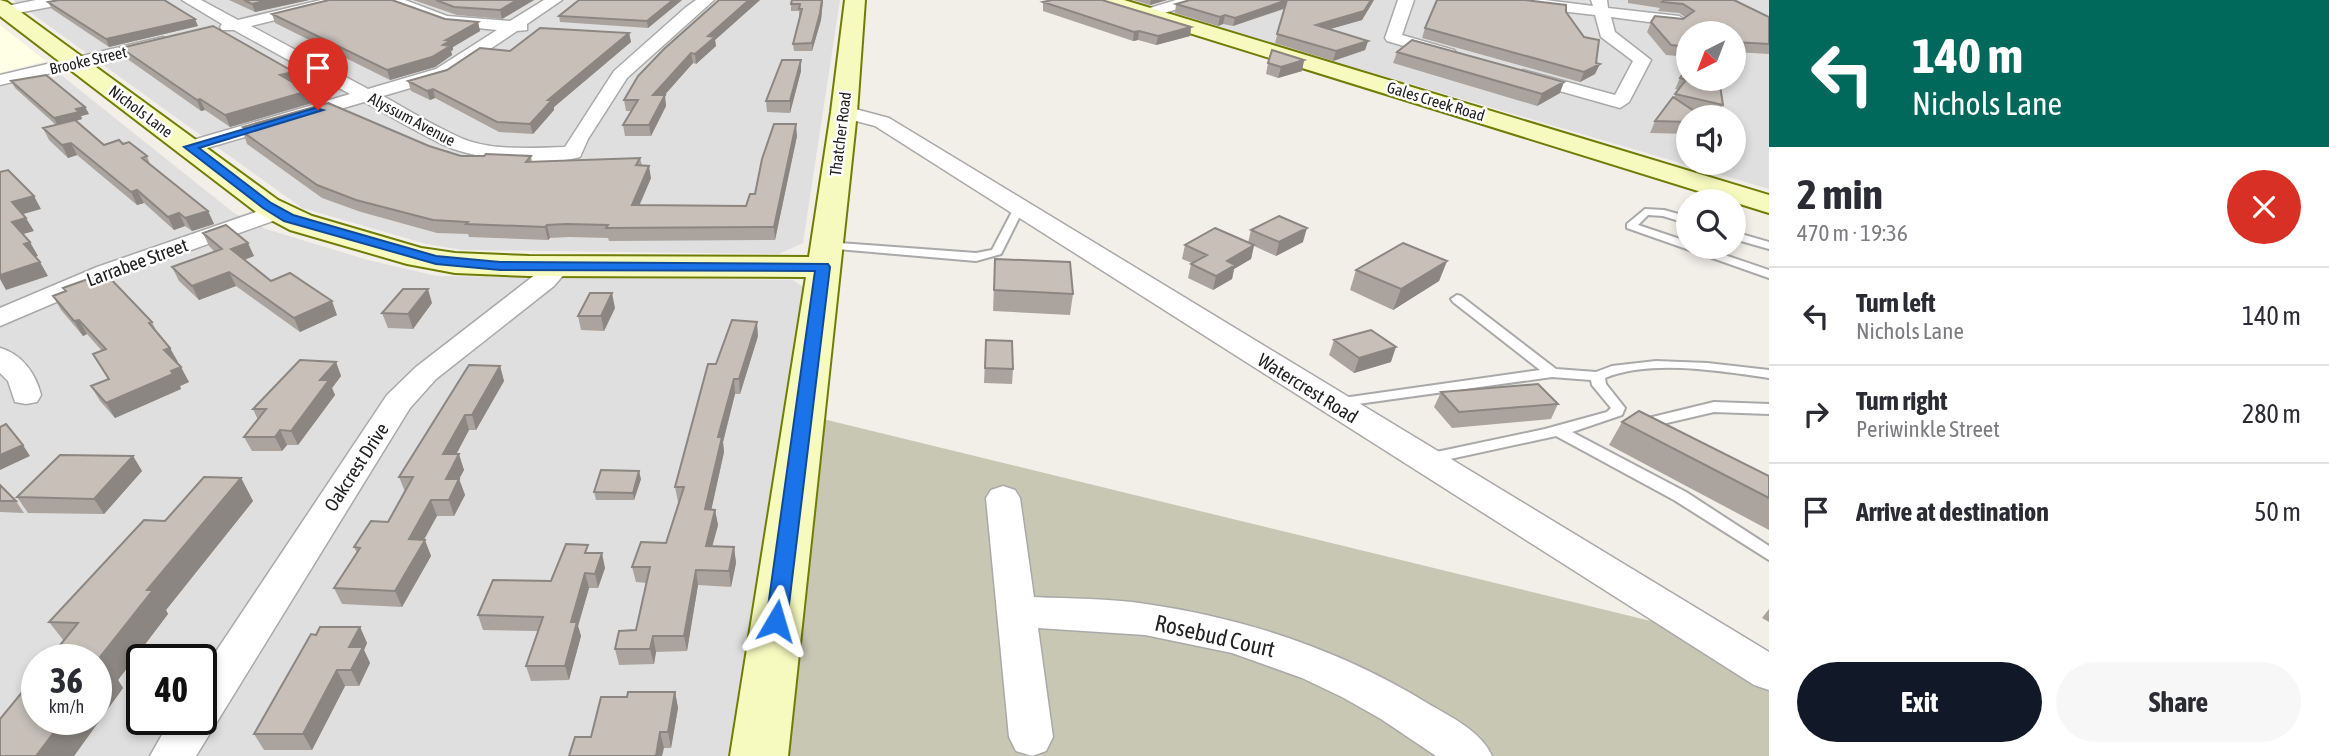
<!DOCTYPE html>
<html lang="en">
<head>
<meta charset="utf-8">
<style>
	body { margin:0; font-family:"Asap Condensed",sans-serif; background:#f7f7f7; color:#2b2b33; height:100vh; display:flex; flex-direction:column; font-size:26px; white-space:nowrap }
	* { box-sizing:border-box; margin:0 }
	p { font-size:23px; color:#7c7c81 }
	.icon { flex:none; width:38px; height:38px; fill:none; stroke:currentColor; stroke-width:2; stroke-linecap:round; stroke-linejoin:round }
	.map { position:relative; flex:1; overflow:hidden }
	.sheet { display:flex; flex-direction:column; background:#fff; width:560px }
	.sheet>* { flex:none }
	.banner { background:#00695c; color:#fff; overflow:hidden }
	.needle { width:46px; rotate:222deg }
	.buttons { position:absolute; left:1676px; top:21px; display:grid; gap:14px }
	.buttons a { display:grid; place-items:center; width:70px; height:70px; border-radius:50%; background:#fff; box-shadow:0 4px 10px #0003; font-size:35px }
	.speed { position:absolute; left:21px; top:644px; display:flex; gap:14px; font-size:35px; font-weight:700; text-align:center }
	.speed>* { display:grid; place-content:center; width:91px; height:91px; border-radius:50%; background:#fff; box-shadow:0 4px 10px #0003; line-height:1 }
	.speed small { font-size:18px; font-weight:400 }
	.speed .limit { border:4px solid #111; border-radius:10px; background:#fff; color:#111 }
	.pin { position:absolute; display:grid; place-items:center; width:60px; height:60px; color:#fff; margin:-72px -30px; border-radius:50% 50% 50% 0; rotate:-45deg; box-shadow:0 0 7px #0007 }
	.pin .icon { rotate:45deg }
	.me { position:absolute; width:77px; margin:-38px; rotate:7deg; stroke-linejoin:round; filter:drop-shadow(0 0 5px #0008) }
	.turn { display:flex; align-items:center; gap:24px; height:147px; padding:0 28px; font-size:32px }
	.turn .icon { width:91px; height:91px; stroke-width:2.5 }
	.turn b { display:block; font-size:49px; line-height:60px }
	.round { display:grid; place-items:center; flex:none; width:74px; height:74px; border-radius:37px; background:#f7f7f7 }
	.head { display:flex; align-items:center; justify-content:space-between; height:119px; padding:0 28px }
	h1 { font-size:42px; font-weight:700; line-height:52px }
	.cta { display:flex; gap:14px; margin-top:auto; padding:14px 28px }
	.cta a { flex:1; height:80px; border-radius:42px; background:#111827; color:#fff; font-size:28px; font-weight:700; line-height:80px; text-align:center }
	.cta a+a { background:#f7f7f7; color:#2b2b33 }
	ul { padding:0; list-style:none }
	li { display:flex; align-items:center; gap:21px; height:98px; padding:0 28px; border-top:2px solid #e1e1e2 }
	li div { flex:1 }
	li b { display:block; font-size:26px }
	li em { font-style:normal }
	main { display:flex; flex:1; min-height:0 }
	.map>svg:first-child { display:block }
	.residential { fill:#e0dfdf; fill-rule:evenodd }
	.education { fill:#ffffe5 }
	.construction { fill:#c7c7b4 }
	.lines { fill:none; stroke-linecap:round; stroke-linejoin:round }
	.lane-casing { stroke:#a9a9a9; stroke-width:4 }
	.street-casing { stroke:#a9a9a9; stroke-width:3 }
	.secondary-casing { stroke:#707d05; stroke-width:4 }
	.lane { fill:#fff; fill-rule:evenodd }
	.street { fill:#fff; fill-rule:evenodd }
	.secondary { fill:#f7fabf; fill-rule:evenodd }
	.wall { fill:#aba49e }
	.shaded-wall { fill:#8b8681 }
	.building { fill:#c7bfb8; stroke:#8b8681; stroke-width:2 }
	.route { fill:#1a73e8; stroke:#114b97; stroke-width:2 }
	.labels { text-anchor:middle; stroke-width:5; stroke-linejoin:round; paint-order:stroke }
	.far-street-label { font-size:16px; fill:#222; stroke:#fff }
	.street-label { font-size:19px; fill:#222; stroke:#fff }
	.near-street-label { font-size:23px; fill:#222; stroke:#fff }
</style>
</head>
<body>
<main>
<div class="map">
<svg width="1769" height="756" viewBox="0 0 1769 756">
	<rect width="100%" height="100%" fill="#f2efe9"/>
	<!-- residential -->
	<path class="residential" d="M13 0H840L803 243 779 254 463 250 426 244 302 208Z
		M1125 0H1769V189L1139 4ZM1689 33H1734V79H1689ZM1689 117H1734V163H1689Z
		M54 75H61L234 213 266 229 368 260 437 276 793 280 803 287 728 756H0V87ZM37 660H96V719H37ZM142 660H201V719H142Z"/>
	<!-- education -->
	<path class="education" d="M0 25 46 61 0 73Z"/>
	<!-- construction -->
	<path class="construction" d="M823 419 1671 626 1769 688V756H787Z"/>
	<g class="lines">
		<!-- lane casing -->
		<g class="lane-casing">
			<path id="lane" d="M1019 205 1024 208 1001 254 976 261 826 248 820 245 826 242 976 253 992 250 1014 208Z
				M1645 209 1664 210 1689 217V224L1663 216 1648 215 1638 225 1689 242V247H1701L1769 270V278L1627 228V224Z
				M1734 232 1769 242V249L1734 239Z
				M1457 295 1461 296 1556 369 1596 372 1612 366 1656 361 1707 363 1769 370V378C1721 371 1650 359 1605 378L1606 384 1625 408 1622 415 1572 432 1686 492 1769 546V560L1674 500 1556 436 1427 464 1422 463 1419 459 1422 455 1427 454 1545 429 1607 412 1611 408 1592 385 1591 380 1552 377 1336 407 1331 406 1329 403 1336 399 1540 370 1453 302 1451 299Z
				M1714 402 1769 404V414L1714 412 1641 429 1634 424 1636 421Z"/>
		</g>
		<!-- street casing -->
		<g class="street-casing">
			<path id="street" d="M36 0H68L60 5 7 15 0 11 2 7Z
				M182 0H201L238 20 321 0H348L345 3 251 26 368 89 436 69 497 30 438 24 384 0H405L447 16 510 21 544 0H562L527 24V30L517 31 448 77 383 96C408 110 434 126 461 138 490 151 533 148 565 147L614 71 685 8 696 0H714L627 78 588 139 580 157C548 166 477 160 446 146 418 133 391 116 364 102L197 151H183L180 147 183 143 350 94 234 30H222L220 27 222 24Z
				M1176 0H1200L1197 3 1148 18 1140 13 1143 10Z
				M1398 0H1414L1402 35 1454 50 1457 54 1454 58 1448 59 1387 41 1385 38Z
				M1500 0H1545L1593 6 1591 0H1607L1608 8 1679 16 1687 21 1679 26 1611 17 1615 32 1651 60 1629 102 1620 108 1517 79 1514 75 1523 70 1615 95 1633 61 1601 37 1595 15 1508 5Z
				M163 37 171 42 169 46 0 85V75Z
				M844 106 889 118 1769 652V690L1754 685 875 126 837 116 834 112 837 108Z
				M276 205 284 207 288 212 284 217 115 277 0 326V308L97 267Z
				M559 257 568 260 572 265 554 286 436 379 410 408 196 756H150L171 719H201V674L387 395 416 367 536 274 550 260Z
				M0 348C22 354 36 374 41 395L37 402 26 404 15 402 8 381 0 373Z
				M1003 486 1015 490 1020 498 1034 597C1071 599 1109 598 1146 604 1245 618 1343 651 1427 703 1451 717 1481 731 1492 756H1436L1381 719 1342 697 1302 678 1232 653 1145 635 1038 628 1053 737 1046 751 1032 756 1016 751 1009 737 986 498 991 490Z"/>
		</g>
		<!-- secondary casing -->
		<g class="secondary-casing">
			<path id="secondary" d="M0 0 7 2 278 200 312 216 421 248 455 253 529 256 809 257 831 112 845 0H865L857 112 788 756H730L806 277 529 276 455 273 407 264 290 230 256 212 0 16Z
				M1093 0H1124L1769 195V213L1096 4Z"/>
		</g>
		<!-- lane -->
		<use href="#lane" class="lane"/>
		<!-- street -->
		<use href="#street" class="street"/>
		<!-- secondary -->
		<use href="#secondary" class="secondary"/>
	</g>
	<!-- wall -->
	<path class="wall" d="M229 0H309L255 12Z
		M413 0H534L502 19 457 15Z
		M579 0H682L648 28 560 22 559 16Z
		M719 0H760L715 40 716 46 696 64 693 63 664 95 666 106 651 136H625L623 125 631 111H626L624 100Z
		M823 0 821 20 812 51H794L793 44 800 17H799V11H791V4Z
		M1133 0H1167L1150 5Z
		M1374 0 1362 20 1329 29 1368 41 1365 50 1333 61 1275 43 1284 9 1233 26 1223 24 1218 26 1175 13 1176 4Z
		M1628 0H1734L1769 17V54L1734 52V33H1689V57L1666 55 1647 32 1651 22 1683 19 1685 17 1679 13 1658 11 1660 8 1628 3Z
		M48 2 198 26 109 47 52 9Z
		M1043 2 1191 27 1190 36 1156 45 1138 40 1133 41 1043 11Z
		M1566 12 1596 63 1595 74 1580 82 1422 38 1425 28Z
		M272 14 445 19 478 22 480 31 453 47V50L451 51 452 55 435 67 390 80 275 23Z
		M629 33 631 42 554 107V110L533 134 499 132 435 98 430 100 411 91 408 81 510 51Z
		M121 48 298 82 294 83 308 91 312 103 230 127 205 110 201 111 126 58Z
		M1397 52 1560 93 1537 106 1393 63Z
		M1304 60 1302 71 1278 78 1266 74 1268 63Z
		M1689 65 1723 105 1717 115 1692 109 1689 117V134L1650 133 1655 121 1679 90 1675 89 1680 78Z
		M801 71 790 113 767 112 766 101Z
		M11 81 85 107 89 114 81 116 82 119 76 121 104 145 123 144 147 156 150 164 208 211 214 224 192 231 185 226 174 230 144 203 137 205 77 155 68 158 49 140 43 128 56 125 15 88Z
		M243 127 429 146 461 156H531L532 162 640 158 642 165 651 178 639 205 746 206 797 136 775 240 609 241 608 238 569 237 550 238 548 240 469 237 468 234 437 233 361 212 322 198 247 144 243 132H245Z
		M1251 230 1303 242 1276 256 1254 246 1251 259 1234 269 1232 279 1213 290 1188 278 1191 264 1192 263 1182 259 1185 245 1248 243Z
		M203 233 254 256 245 260 271 281 337 315 300 332 236 286 199 300 179 281 172 267 215 252 209 246Z
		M995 259 1073 294 1070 315 993 311Z
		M1447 261 1439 281 1393 310 1350 290 1356 270Z
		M63 288 152 322 157 332 170 348 177 363 189 382 180 386 181 389 115 418 100 401 91 386 108 379 93 354 102 351 87 334 83 336 61 310 53 296 65 291Z
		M432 303 413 329 388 328 382 313Z
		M615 308 604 331 581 330 578 316Z
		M758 336 740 394H735L723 442 724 452 711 510H715L718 525 712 547H734L736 563 731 587 698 585 687 651 656 652 654 664 619 665 615 649 636 630 646 583 636 582 632 567 666 543 679 502H678L675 487Z
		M986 340 1013 369 1012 384 984 383Z
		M1334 340 1391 362 1354 373 1329 355Z
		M336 362 341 376 332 388 335 395 298 445H287L282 451H252L244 437 258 420 253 409Z
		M500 366 504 381 476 430H469L456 454 464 470 459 479 465 495 454 516H437L424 540 431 556 402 607 342 604 334 588 357 553 354 547 388 522 405 492 399 477Z
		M1441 392 1558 404 1551 419 1452 428 1434 407Z
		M1622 422 1769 476V530L1609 445Z
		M133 456 142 471 104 514 28 513 17 497Z
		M241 478 253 501 166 610 168 614 118 680 123 688 74 756H0L64 641 49 622 165 521Z
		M641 479 634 500H596L594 492Z
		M0 485 16 501 24 513 0 512Z
		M590 553 605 568 598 588H589L578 626 581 636 569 680 531 681 526 666 538 631 483 630 478 615 551 581Z
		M1769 609V622L1762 618Z
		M360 627 367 643 364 650 370 663 359 686H345L312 750H264L254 734 316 635Z
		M675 692 678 708 671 748H664L627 697Z"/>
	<!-- shaded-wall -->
	<path class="shaded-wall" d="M268 0H309L255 12 252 4Z
		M517 0H534L502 19 500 10Z
		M673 0H682L648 28 647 21Z
		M749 0H760L715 40 716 46 696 64 695 54 708 36Z
		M822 0H823L821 20 812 51V43Z
		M1151 0H1167L1150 5Z
		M1287 0 1285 8 1233 26 1235 18Z
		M1371 0H1374L1362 20 1313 34 1316 25Z
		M1225 15 1223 24 1218 26 1220 17Z
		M195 19 198 26 109 47 106 39Z
		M478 22 480 31 453 47V50L451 51 452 55 435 67 390 80 387 70 443 45 446 40Z
		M1191 27 1190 36 1156 45 1158 36Z
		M1139 31 1138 40 1133 41 1134 32Z
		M629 33 631 42 554 107V110L533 134 530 124 548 100Z
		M1368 41 1365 50 1333 61 1336 51Z
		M691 53 693 63 655 106 653 95Z
		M801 60V71L790 113V101Z
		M1304 60 1302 71 1278 78 1281 67Z
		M1600 64 1595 74 1580 82 1584 72Z
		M294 72 298 82 284 86 280 75Z
		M1564 82 1560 93 1537 106 1542 94Z
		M433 89 435 98 430 100 427 91Z
		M308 91 312 103 230 127 225 115Z
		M665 95 666 106 651 136 649 125Z
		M200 99 205 110 201 111 197 100Z
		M85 107 89 114 81 116 82 119 58 126 54 118 76 109Z
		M796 124 797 136 775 240 774 227Z
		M71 143 77 155 68 158 62 145Z
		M649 166 651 178 634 218 632 205Z
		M137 190 144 203 137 205 131 192Z
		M34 196 41 209 20 215 12 202Z
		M208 211 214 224 192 231 185 218Z
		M179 213 185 226 174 230 168 217Z
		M26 218 34 231 20 235 12 222Z
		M547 225 550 238 548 240 545 227Z
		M1307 228 1303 242 1276 256 1279 242Z
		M30 242 38 256 32 258 24 244Z
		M248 243 254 256 237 262 231 249Z
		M1254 245 1251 259 1234 269 1232 279 1213 290 1216 276 1227 261Z
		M1447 261 1439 281 1393 310 1401 289Z
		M40 262 48 276 6 290 0 279V275Z
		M229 272 236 286 199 300 192 286Z
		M428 289 432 303 413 329 408 314Z
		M612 293 615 308 604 331 601 316Z
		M332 301 337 315 300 332 294 318Z
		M79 320 87 334 83 336 74 321Z
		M757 322 758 336 740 394 739 379Z
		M1396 347 1391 362 1354 373 1359 358Z
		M170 348 178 362 172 365 164 350Z
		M336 362 341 376 332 388 335 395 298 445 291 431 320 380Z
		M500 366 504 381 476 430 472 415Z
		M181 367 189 382 180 386 181 389 115 418 106 403Z
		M734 379 735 394 723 442 724 452 708 525 705 509 718 437Z
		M465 415 469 430 448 470 443 454Z
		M280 430 287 445 282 451 275 437Z
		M23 445 30 456 0 470V455Z
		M459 454 464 470 458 481 459 479 465 495 454 516 449 500 446 479Z
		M133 456 142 471 104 514 94 499Z
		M639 471 641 479 634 500 633 493Z
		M241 478 253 501 166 610 168 614 118 680 123 688 74 756H36L64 719H96V662L147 590Z
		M431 500 437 516 415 555 409 539Z
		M715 510 718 525 708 562 706 546Z
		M425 540 431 556 402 607 395 591Z
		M734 547 736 563 731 587 729 571Z
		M602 553 605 568 598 588 595 574Z
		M696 570 698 585 687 651 684 636Z
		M585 573 589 588 578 626 581 636 569 680 565 666 571 622Z
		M360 627 367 643 364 650 370 663 359 686 351 670 349 647Z
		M653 636 656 652 654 664 650 649Z
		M337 670 345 686 312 750 303 734Z
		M675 692 678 708 671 748 668 732Z
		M660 732 664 748 662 756H656Z"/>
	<!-- building -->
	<path class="building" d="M59 0H164L195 19 106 39 48 2Z
		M244 0H268L252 4Z
		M329 0H392L445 19 478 22 446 40H451L443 45 450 46 432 57 387 70 272 14Z
		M436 0H517L500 10 454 7Z
		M579 0H673L647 21 559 16Z
		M719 0H749L708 36 715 37 695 54 691 53 653 95H665L649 125H623L638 100H624L638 76 664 49Z
		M792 0H822L820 13 812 43 793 44 802 9H799L800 4H791Z
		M1052 0H1102L1191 27 1158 36 1139 31 1134 32 1043 2Z
		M1190 0H1371L1364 11 1316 25 1368 41 1336 51 1277 34 1287 0 1235 18 1225 15 1220 17 1176 4Z
		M1437 0H1525L1566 5V12L1584 37 1599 40 1596 63 1600 64 1584 72 1425 28Z
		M1664 0H1734L1769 17V44L1734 42V33H1689V47L1671 45 1651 22 1655 16 1683 19 1694 11 1683 4 1662 2Z
		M213 26 294 72 280 75 308 91 225 115 200 99 197 100 121 48Z
		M540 28 629 33 548 100H552L530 124 497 122 433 89 427 91 408 81 447 70 480 48 510 51Z
		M1412 40 1564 82 1542 94 1397 52Z
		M1272 50 1304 60 1281 67 1268 63Z
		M782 60H801L790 101H766Z
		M1689 65V79H1719L1723 105 1675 94 1686 80 1680 78Z
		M46 75 85 107 76 109 79 112 54 118 11 81Z
		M1673 97 1703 117H1689V122L1655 121Z
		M328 103 429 146 461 156H484L486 154 531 156 526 162 640 158 636 165 649 166 632 205 746 206 750 194H755L762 159 774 124H796L774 227 606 228 608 225 566 224 547 225 545 227 466 224 468 222 433 220 356 200 317 185 243 132 249 131 243 127Z
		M75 120 104 145 119 140 123 144 129 142 147 156 142 158 208 211 185 218 179 213 168 217 137 190 131 192 71 143 62 145 43 128Z
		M8 170 34 196 12 202 26 218 12 222 30 242 24 244 40 262 0 275V172Z
		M1279 216 1307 228 1279 242 1251 230Z
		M226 225 248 243 231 249 271 281 290 273 332 301 294 318 229 272 192 286 172 267 222 249 203 233Z
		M1215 228 1254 245 1227 261 1235 265 1216 276 1191 264 1207 255 1185 245Z
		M1403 243 1447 261 1401 289 1356 270Z
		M995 259 1070 262 1073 294 994 290Z
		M105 273 152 322 149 323 170 348 164 350 181 367 171 371 173 374 106 403 91 386 109 379 93 354 106 349 79 320 74 321 53 296 66 291 63 288Z
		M403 289H428L408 314 382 313Z
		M590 293H612L601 316H578Z
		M732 320 757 322 739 379H734L718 437H722L705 509 715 510 706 546 734 547 729 571 696 570 684 636H653L650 649H615L619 631 636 630 650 567H632L641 542 666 543 684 487H675L708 364H716Z
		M1371 330 1396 347 1359 358 1334 340Z
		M986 340 1012 341 1013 369 985 368Z
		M300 360 336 362 320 380H329L291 431 280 430 275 437H244L266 409H253Z
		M469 365 500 366 472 415H465L443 454H459L446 479H459L449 500H431L409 539 425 540 395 591 334 588 360 548 354 547 371 521 388 522 413 477H399Z
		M1538 384 1558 404 1459 412 1441 392Z
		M1639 411 1769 476V498L1622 422Z
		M6 424 23 445 0 455V427Z
		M60 455 133 456 94 499 17 497Z
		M601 470 639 471 633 493 594 492Z
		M204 477 241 478 147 590H153L96 662V660H48L78 623 49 622 144 520 165 521Z
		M0 485 16 501H0Z
		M566 544 588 545 585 553H602L595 574 585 573 571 622H577L565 666H526L543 617 478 615 493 580 551 581Z
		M320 627H360L349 647H363L351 670H337L303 734H254L311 634 316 635Z
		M96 664H106L96 677Z
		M37 674V719H64L36 756H0V719Z
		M628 692H675L668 732H660L656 756H569L575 737H591L601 697H627Z"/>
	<!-- route -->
	<path class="route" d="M315 108 323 110 199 148 271 203 293 215 436 256 500 262 828 264 830 267 787 621 784 627 776 630 769 627 766 621 815 271 500 270 436 264 284 221 263 208 184 147Z"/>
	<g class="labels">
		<!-- far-street labels -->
		<g class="far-street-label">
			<text transform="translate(88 60) rotate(-13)" y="6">Brooke Street</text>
			<text transform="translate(1436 101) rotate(17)" y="6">Gales Creek Road</text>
			<text transform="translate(141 111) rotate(37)" y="6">Nichols Lane</text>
			<text transform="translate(412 119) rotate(28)" y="6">Alyssum Avenue</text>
			<text transform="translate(840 134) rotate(-83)" y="6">Thatcher Road</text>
		</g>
		<!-- street labels -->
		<g class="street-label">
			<text transform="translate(137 262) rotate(-20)" y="7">Larrabee Street</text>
			<text transform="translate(1308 388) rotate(32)" y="7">Watercrest Road</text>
			<text transform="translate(356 467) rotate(-57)" y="7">Oakcrest Drive</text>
		</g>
		<!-- near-street labels -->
		<g class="near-street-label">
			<text transform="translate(1215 636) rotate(13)" y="8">Rosebud Court</text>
		</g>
	</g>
</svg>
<div class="buttons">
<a><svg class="needle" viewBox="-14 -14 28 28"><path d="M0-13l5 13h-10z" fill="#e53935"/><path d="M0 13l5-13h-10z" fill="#7c7c81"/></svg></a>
<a><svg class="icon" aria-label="sound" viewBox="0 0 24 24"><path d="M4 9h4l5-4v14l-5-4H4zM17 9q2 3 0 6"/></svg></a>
<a><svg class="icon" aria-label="search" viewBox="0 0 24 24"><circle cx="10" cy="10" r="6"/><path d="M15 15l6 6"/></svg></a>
</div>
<div class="speed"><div>36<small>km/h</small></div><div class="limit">40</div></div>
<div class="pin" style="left:318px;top:110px;background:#d93025"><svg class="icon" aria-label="arrive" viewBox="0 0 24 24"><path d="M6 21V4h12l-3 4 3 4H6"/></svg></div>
<svg class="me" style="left:776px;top:621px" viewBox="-20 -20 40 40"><path d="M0-17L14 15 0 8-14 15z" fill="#1a73e8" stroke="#fff" stroke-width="4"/></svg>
</div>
<section class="sheet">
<div class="banner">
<div class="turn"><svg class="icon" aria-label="left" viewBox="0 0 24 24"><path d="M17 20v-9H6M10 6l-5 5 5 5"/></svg><div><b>140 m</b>Nichols Lane</div></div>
</div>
<div class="head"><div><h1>2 min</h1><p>470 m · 19:36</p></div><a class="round" style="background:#d93025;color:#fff"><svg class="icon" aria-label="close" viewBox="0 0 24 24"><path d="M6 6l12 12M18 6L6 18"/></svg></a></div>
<ul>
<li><svg class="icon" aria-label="left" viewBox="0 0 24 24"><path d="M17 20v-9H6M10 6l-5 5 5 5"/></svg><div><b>Turn left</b><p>Nichols Lane</p></div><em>140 m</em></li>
<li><svg class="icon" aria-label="right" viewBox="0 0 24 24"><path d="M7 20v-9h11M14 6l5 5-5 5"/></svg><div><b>Turn right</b><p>Periwinkle Street</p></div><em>280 m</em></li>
<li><svg class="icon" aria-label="arrive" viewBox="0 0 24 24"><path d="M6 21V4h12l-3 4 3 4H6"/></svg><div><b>Arrive at destination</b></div><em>50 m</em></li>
</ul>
<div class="cta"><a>Exit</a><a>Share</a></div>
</section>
</main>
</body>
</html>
